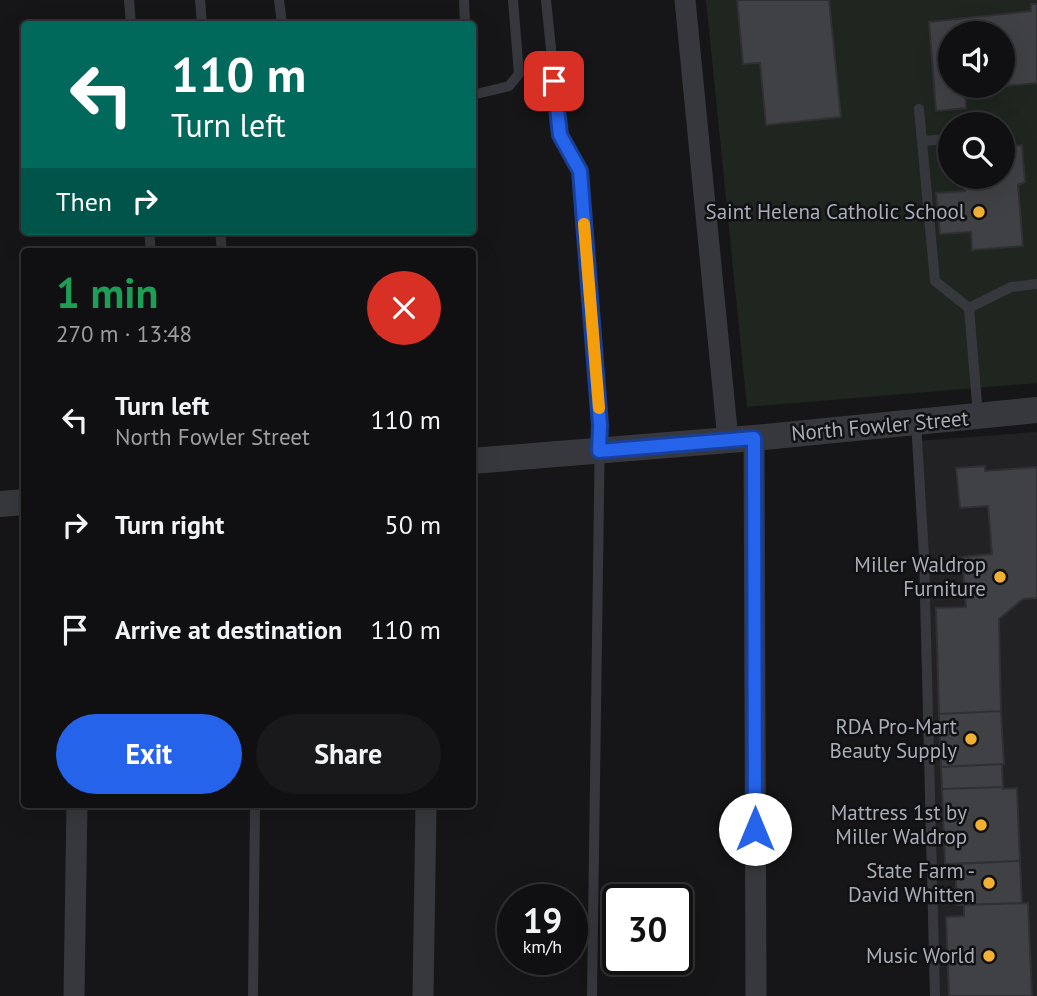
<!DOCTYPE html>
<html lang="en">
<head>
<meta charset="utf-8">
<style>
	body { margin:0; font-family:"PT Sans",sans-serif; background:#19191b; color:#f1f3f6; height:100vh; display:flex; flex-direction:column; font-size:26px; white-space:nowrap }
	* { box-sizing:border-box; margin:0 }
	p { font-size:23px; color:#9c9d9f }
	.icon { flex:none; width:38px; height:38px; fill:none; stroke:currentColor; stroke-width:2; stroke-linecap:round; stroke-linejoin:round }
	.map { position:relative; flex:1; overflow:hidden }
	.panel { position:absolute; left:21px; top:248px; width:455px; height:560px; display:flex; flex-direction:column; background:#101012; border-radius:7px; box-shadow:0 7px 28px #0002,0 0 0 2px #303032 }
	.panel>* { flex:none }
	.banner { position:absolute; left:21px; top:21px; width:455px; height:214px; border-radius:7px; box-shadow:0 7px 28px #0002,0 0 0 2px #303032; background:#00695c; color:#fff; overflow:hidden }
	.controls { position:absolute; left:938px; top:21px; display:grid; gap:14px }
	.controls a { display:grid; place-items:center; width:77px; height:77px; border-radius:50%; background:#101012; box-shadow:0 7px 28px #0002,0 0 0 2px #303032; font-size:35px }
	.speed { position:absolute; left:497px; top:884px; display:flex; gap:14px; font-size:35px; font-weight:700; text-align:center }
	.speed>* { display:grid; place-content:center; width:91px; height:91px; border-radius:50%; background:#101012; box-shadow:0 7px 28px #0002,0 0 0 2px #303032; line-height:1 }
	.speed small { font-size:18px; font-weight:400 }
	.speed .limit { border:4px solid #111; border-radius:10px; background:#fff; color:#111 }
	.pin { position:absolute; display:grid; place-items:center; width:60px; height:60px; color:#fff; margin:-30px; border-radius:14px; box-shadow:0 4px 10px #0006 }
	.me { position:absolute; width:77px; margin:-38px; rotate:0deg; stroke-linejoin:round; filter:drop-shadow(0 0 5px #0008) }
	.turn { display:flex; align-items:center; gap:24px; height:147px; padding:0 35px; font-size:32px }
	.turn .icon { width:91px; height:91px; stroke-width:2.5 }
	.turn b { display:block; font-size:49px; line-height:60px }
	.then { display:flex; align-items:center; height:66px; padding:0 35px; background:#0003; gap:14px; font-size:26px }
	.round { display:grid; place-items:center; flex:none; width:74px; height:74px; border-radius:37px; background:#19191b }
	.headline { display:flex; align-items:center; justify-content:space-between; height:119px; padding:0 35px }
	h1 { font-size:42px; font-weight:700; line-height:52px; color:#1e9e55 }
	.button { display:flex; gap:14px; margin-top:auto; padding:14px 35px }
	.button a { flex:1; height:80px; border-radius:42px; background:#2563eb; color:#fff; font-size:28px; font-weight:700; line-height:80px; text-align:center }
	.button a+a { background:#19191b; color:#f1f3f6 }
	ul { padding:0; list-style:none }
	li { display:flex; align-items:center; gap:21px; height:105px; padding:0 35px }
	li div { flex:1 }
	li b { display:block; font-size:26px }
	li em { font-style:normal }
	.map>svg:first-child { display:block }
	.built { fill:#222225 }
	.green { fill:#1e261f; fill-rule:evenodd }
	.building { fill:#404145; stroke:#303034; stroke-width:2; fill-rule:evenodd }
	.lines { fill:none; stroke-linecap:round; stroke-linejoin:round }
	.service { stroke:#37383d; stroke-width:10 }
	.minor { stroke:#37383d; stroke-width:21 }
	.tertiary { stroke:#37383d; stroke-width:26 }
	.route-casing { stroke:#184099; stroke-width:18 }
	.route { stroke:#2563eb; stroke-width:12 }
	.slow { stroke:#f59e0b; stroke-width:12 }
	.poi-dot { fill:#f2b134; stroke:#111113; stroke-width:2.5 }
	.labels { text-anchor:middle; stroke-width:5; stroke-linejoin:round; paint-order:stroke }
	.poi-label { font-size:21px; fill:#a8adb8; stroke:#111113; text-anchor:end }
	.street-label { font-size:21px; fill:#a8adb8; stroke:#111113 }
</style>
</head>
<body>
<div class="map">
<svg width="1037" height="996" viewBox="0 0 1037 996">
	<rect width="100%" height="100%" fill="#161618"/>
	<!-- built -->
	<path class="built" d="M1037 432V996H935L917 441Z"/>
	<!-- green -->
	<path class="green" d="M706 0H1037V383L747 407ZM950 33H1003V86H950ZM950 124H1003V177H950Z"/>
	<!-- building -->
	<path class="building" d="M737 0H829L841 117 766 125 760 63 743 64Z
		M1031 4H1037V83L965 90 966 108 936 111 929 22 1031 11ZM950 33H1003V86H950Z
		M1022 145 1025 182 1018 185 1023 246 972 250 971 232 940 234 936 193 965 191 964 177H1003V147Z
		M985 466V471L1037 467V598L1023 599 999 619 1001 711 939 714 936 608 966 607 962 557 992 554 988 506 960 508 956 468Z
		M1001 711 1004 764 941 767 939 714Z
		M1002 764 1003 787 942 789 941 767Z
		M1003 787V789L1017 788 1020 861 945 864 942 789Z
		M1020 861 1022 903 957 905 955 864Z
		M1028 903 1032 996H949L946 917 964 916V905Z"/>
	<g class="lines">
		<!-- service -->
		<path class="service" d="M129 0 131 24
			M200 0 202 24
			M279 0 282 24
			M464 0 465 24
			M546 0 560 136 580 171 600 425 592 996
			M472 95 509 86 519 74 513 0
			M919 109 935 281 969 308 978 416
			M922 141 950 139
			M149 231 151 252
			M220 231 222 252
			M969 308 1011 287 1037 284
			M916 422 924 556 935 996
			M253 996 255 805"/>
		<!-- minor -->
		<path class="minor" d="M685 0 728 440
			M754 438 756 996
			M74 996 77 805
			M423 996 426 805"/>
		<!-- tertiary -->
		<path class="tertiary" d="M472 461 754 438 1037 410
			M0 504 24 502"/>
	</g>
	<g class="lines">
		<!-- route casing -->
		<g class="route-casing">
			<path id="route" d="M554 81 560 135 580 171 600 425 599 451 754 438 755 829"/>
		</g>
		<!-- route -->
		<use href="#route" class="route"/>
		<!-- slow -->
		<path class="slow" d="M584 224 599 408"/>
	</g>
	<!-- markers -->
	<g class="poi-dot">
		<circle cx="979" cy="212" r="7"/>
		<circle cx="1000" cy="577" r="7"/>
		<circle cx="971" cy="739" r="7"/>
		<circle cx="981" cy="825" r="7"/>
		<circle cx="989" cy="883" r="7"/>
		<circle cx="989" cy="956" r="7"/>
	</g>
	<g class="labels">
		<!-- poi labels -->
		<g class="poi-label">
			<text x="965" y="219">Saint Helena Catholic School</text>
			<text x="986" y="572">Miller Waldrop<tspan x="986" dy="24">Furniture</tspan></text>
			<text x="957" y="734">RDA Pro-Mart<tspan x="957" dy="24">Beauty Supply</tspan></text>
			<text x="967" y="820">Mattress 1st by<tspan x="967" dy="24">Miller Waldrop</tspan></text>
			<text x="975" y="878">State Farm -<tspan x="975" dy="24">David Whitten</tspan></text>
			<text x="975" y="963">Music World</text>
		</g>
		<!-- street labels -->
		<g class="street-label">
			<text transform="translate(880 426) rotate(-5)" y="7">North Fowler Street</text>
		</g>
	</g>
</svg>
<div class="controls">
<a><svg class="icon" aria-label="sound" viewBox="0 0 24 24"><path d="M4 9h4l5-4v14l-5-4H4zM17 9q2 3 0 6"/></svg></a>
<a><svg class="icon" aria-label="search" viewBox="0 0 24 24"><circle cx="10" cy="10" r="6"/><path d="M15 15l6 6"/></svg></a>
</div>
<div class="speed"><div>19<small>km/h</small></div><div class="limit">30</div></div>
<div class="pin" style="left:554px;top:81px;background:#d93025"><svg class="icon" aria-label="arrive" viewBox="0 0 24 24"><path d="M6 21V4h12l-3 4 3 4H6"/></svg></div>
<svg class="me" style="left:755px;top:829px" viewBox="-20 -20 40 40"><circle r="19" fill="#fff"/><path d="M0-13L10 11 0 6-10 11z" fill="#2563eb"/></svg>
<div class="banner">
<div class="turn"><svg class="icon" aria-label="left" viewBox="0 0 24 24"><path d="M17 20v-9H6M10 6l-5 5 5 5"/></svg><div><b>110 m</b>Turn left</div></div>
<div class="then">Then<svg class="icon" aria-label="right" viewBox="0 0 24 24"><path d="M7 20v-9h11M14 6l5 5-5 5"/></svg></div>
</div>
<section class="panel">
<div class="headline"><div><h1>1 min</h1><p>270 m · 13:48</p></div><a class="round" style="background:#d93025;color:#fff"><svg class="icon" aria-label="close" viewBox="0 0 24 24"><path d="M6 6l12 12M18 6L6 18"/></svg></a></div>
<ul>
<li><svg class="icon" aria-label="left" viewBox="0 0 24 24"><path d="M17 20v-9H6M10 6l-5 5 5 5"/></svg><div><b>Turn left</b><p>North Fowler Street</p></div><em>110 m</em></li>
<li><svg class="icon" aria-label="right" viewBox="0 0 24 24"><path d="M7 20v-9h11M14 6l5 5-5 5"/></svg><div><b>Turn right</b></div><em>50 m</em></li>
<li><svg class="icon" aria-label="arrive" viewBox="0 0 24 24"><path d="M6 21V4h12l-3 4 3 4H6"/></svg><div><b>Arrive at destination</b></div><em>110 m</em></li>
</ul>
<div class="button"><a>Exit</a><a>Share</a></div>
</section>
</div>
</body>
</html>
